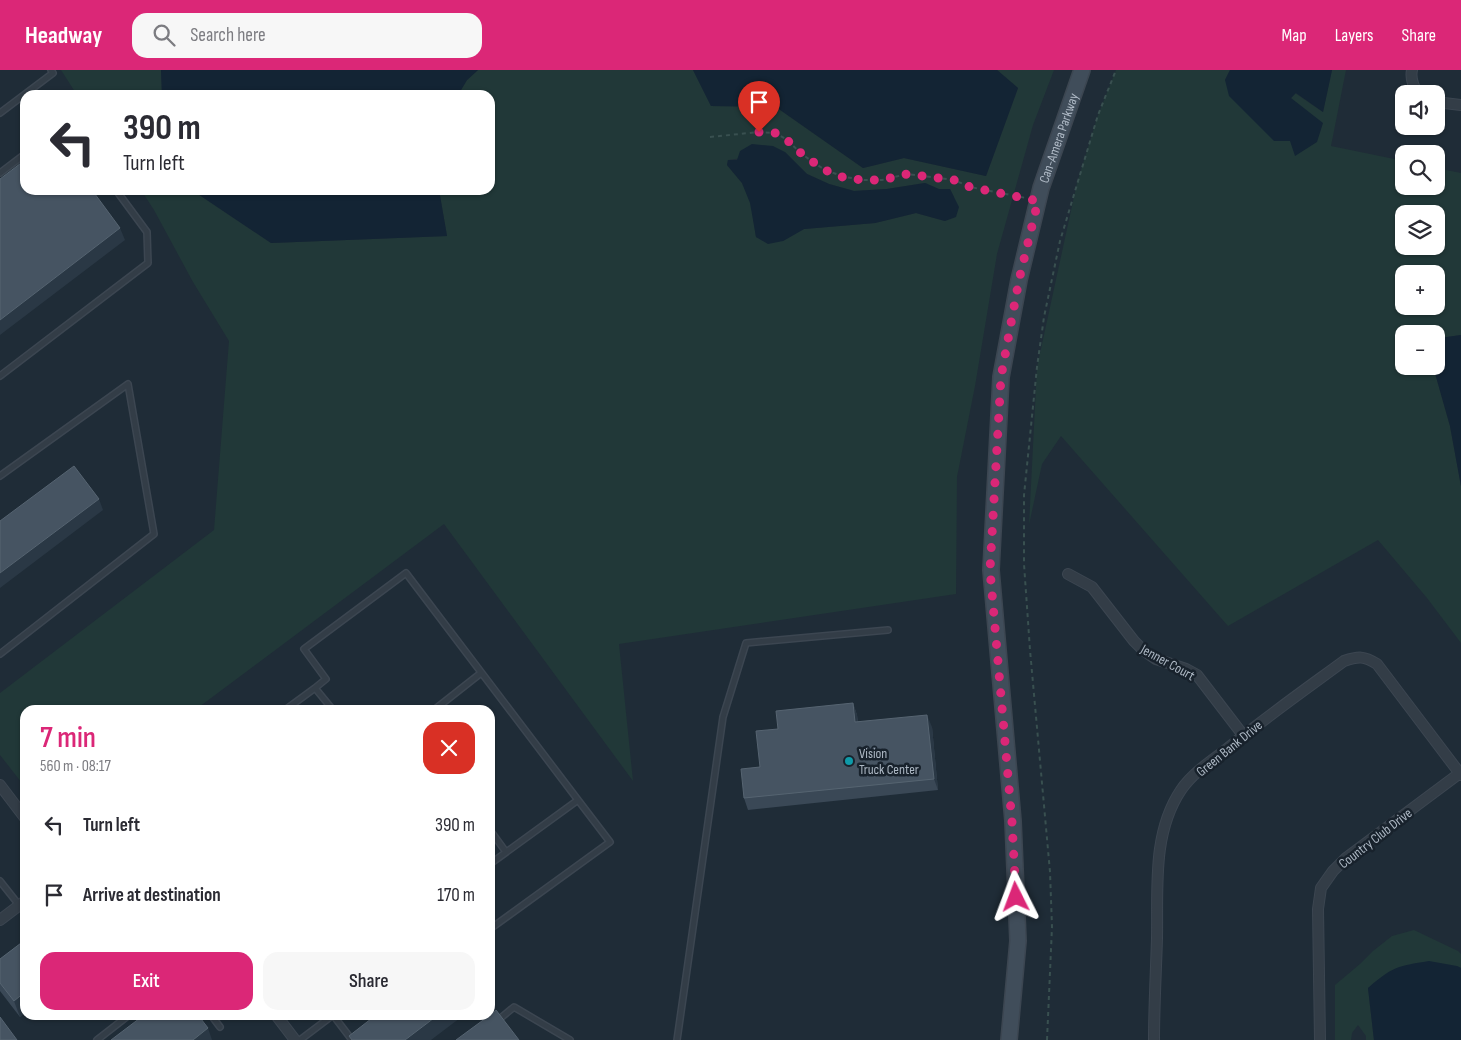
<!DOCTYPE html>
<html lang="en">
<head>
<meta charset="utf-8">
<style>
	body { margin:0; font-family:"Sofia Sans Condensed",sans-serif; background:#f7f7f7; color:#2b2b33; height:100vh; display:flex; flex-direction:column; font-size:19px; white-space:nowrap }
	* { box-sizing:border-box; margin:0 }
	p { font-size:16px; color:#7c7c81 }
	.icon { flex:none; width:28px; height:28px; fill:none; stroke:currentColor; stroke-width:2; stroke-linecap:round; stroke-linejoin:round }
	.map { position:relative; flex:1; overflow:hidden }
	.panel { position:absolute; left:20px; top:635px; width:475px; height:315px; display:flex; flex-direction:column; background:#fff; border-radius:15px; box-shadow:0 1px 4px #0004 }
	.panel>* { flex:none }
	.top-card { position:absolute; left:20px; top:20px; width:475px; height:105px; border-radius:15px; box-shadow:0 1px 4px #0004; background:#fff; color:#2b2b33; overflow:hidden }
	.controls { position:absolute; left:1395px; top:15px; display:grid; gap:10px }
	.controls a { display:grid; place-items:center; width:50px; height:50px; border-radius:10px; background:#fff; box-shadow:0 1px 4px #0004; font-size:25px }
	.pin { position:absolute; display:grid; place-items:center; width:42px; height:42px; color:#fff; margin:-51px -21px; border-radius:50% 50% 50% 0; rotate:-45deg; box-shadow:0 0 5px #0007 }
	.pin .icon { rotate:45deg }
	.me { position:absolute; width:55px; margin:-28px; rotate:357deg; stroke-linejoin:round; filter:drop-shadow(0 0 4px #0008) }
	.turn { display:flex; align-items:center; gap:18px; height:105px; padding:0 20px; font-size:22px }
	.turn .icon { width:65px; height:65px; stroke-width:2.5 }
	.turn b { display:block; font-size:35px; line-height:42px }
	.round { display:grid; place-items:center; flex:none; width:52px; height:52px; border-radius:15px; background:#f7f7f7 }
	.head { display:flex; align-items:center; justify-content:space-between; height:85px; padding:0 20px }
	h1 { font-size:30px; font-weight:600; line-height:38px; color:#db2777 }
	.cta { display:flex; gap:10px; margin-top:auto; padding:10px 20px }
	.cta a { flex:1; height:58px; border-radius:15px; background:#db2777; color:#fff; font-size:20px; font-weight:600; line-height:58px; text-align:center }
	.cta a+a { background:#f7f7f7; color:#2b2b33 }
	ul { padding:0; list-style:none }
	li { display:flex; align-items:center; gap:15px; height:70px; padding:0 20px }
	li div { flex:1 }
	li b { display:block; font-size:19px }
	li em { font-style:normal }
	header { display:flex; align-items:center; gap:30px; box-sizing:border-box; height:70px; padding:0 25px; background:#db2777; color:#fff }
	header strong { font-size:24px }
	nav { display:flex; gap:28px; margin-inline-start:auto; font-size:18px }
	.search { width:350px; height:45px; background:#f7f7f7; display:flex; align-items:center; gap:12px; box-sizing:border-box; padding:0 18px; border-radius:15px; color:#7c7c81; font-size:19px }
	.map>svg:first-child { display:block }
	.green { fill:#213838; fill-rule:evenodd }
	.water { fill:#132434 }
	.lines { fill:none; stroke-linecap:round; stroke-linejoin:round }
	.service-casing { stroke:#3c4651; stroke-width:8 }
	.minor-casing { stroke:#3c4651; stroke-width:12 }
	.secondary-casing { stroke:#3c4651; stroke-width:18 }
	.path { stroke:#395050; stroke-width:2; stroke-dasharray:4 4; stroke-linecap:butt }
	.service { stroke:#333d47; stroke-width:5 }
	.minor { stroke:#333d47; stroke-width:10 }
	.secondary { stroke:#404d5a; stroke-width:15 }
	.wall { fill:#3a4856 }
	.shaded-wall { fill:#2a3845 }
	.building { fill:#465462; stroke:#566471 }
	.route { stroke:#db2777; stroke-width:9; stroke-dasharray:0 16.2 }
	.culture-dot { fill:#0f9aa8; stroke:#18222c; stroke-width:2 }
	.labels { text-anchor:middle; stroke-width:5; stroke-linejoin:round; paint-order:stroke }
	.street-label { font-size:14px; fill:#adb8c4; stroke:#18222c }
	.poi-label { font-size:14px; fill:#adb8c4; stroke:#18222c; text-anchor:start }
</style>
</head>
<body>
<header>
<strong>Headway</strong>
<div class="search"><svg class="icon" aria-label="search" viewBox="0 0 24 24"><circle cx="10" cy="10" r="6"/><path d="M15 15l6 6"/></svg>Search here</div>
<nav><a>Map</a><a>Layers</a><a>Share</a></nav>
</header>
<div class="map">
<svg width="1461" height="970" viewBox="0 0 1461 970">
	<rect width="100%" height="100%" fill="#1f2c37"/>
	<!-- green -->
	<path class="green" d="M61 0H161L162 25H77Z
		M478 0H693L711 36 776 37 863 98 904 88 986 106 1018 18 997 0H1054L1033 55 997 184 975 316 957 407 956 524 619 574 633 711 444 454 195 640H25V717L0 685V623L214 460 229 271 193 212 154 140 141 120H192L271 173 447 166 439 120H490V25H458L467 10ZM785 82 807 104 829 114 854 121 887 119 925 113 938 119H950L954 127 945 151 916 143 875 153 804 159 783 171 756 167 751 133 742 113 727 95 728 90Z
		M1116 0H1230L1225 10 1291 28 1295 23 1323 42 1332 0H1346L1331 76 1404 91V116H1436V98L1461 103V265L1440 268 1436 281V264H1404V296H1433L1450 356 1461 416V573L1427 528 1378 470 1228 556 1061 366 1042 394 1029 455 1037 297 1077 113 1098 45ZM1404 144H1436V176H1404ZM1404 204H1436V236H1404Z
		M1414 860 1458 881 1461 884V898L1457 896 1368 918 1374 970H1366V966L1358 955 1352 963 1351 970H1335V915L1360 894 1373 881 1392 866Z"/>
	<!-- water -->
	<path class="water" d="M161 0H478L467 10 458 25H162Z
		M693 0H997L1018 18 986 106 904 88 863 98 776 37 711 36Z
		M1230 0H1332L1323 42 1296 23 1291 28 1323 53 1317 72 1295 86 1290 71H1274L1229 26 1225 10Z
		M752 74 773 76 785 82 807 104 829 114 854 121 887 119 925 113 939 119H950L959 137 956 147 945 151 916 143 875 153 804 159 783 171 768 174 756 167 750 133 742 113 727 95 728 90H737L740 81Z
		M192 120H439L447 166 271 173Z
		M1461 265V416L1450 356 1433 296H1436V281L1440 268Z
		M1429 891 1457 896 1461 898V970H1374L1368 918C1392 897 1397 896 1429 891Z"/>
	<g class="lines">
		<!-- service casing -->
		<g class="service-casing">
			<path id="service" d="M0 43 53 3 51 0
				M0 103 25 84
				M0 306 148 193 147 162 116 120
				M0 406 128 314 154 464 0 584
				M315 618 326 609 304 579 406 503 578 730 490 794
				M285 640 315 618 333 640
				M434 640 481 603
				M490 760 506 782
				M0 811 19 835
				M490 859 610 772 578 730
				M211 945 220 957
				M497 951 514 937 570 970
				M97 970 129 945
				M300 970 333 945 352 970
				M677 970 723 647 746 573 888 560"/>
		</g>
		<!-- minor casing -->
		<g class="minor-casing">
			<path id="minor" d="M1412 0C1410 9 1413 16 1418 24
				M1436 32 1461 35
				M1068 504 1092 517 1134 571 1143 580 1156 589 1186 599 1197 605 1243 665
				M0 715 25 748
				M0 850 25 831
				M276 945 295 970
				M1154 970C1154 936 1156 902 1157 868 1158 819 1152 763 1181 720 1191 705 1208 693 1223 682 1262 650 1303 621 1344 591 1359 586 1364 586 1377 594L1461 705
				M1320 970 1318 839 1321 818 1333 801 1346 788 1460 703"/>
		</g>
		<!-- secondary casing -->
		<g class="secondary-casing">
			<g id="secondary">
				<path id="s1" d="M1009 970 1018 871 1013 751 991 500 1001 307 1019 210 1041 118 1082 0"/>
			</g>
		</g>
		<!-- path -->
		<path class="path" d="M710 67 759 62 776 63 787 70 803 85 825 100 845 107 864 110H882L907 104 954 110 970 117 1026 128
			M1047 970 1052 857 1050 802 1030 580 1024 494V425L1037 297 1044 247 1060 171 1098 45 1116 0"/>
		<!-- service -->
		<use href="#service" class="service"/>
		<!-- minor -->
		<use href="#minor" class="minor"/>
		<!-- secondary -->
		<use href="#secondary" class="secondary"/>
	</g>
	<!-- wall -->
	<path class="wall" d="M853 633 857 645 858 652 932 657 938 720 748 740 744 728 778 659Z
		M25 870V942L20 947 0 921V889Z"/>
	<!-- shaded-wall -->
	<path class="shaded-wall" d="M120 158 125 170 0 265V250Z
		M99 429 103 440 0 518V503Z
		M853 633 857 645 859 664 855 652Z
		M927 645 932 657 938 720 934 709Z
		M25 922V942L20 947 14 931Z
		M438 945H459L460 948 431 970H405Z
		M208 958 212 970H193Z"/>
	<!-- building -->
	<path class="building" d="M25 90V120H92L120 158 0 250V109Z
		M74 396 99 429 0 503V451Z
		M853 633 855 652 927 645 934 709 744 728 741 699 760 697 756 661 778 659 776 641Z
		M25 870V922L14 931 0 913V889Z
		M496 940 519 970H456L490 945Z
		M144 945H198L208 958 193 970H111Z
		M376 945H438L405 970H352L349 966Z
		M0 947 17 970H0Z"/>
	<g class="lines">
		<!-- route -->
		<path class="route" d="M759 62 776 63 787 70 803 85 825 100 845 108 864 110H882L907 104 954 110 970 117 1038 131 1019 210 1001 307 990 500 1012 752 1016 827"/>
	</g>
	<!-- markers -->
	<circle class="culture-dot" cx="849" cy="691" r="5"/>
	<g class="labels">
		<!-- street labels -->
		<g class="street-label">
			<text dy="5" stroke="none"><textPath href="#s1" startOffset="911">Can-Amera Parkway</textPath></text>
			<text transform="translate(1168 592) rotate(29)" y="5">Jenner Court</text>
			<text transform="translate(1229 678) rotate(-39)" y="5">Green Bank Drive</text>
			<text transform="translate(1375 768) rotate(-38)" y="5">Country Club Drive</text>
		</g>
		<!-- poi labels -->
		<g class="poi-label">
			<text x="859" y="688">Vision<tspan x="859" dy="16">Truck Center</tspan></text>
		</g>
	</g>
</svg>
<div class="controls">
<a><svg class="icon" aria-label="sound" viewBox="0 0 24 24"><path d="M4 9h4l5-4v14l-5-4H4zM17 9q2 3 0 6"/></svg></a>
<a><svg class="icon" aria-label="search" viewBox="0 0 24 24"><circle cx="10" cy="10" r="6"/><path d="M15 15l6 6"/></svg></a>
<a><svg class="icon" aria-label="layers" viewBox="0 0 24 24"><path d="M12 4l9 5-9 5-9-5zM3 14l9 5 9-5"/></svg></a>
<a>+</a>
<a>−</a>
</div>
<div class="pin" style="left:759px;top:62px;background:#d93025"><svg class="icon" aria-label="arrive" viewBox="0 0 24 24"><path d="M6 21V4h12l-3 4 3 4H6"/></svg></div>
<svg class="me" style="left:1016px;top:827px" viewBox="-20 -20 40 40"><path d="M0-17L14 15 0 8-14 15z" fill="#db2777" stroke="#fff" stroke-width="4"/></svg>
<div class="top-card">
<div class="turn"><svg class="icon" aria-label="left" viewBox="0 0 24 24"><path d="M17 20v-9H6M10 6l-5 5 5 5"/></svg><div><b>390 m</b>Turn left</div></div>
</div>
<section class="panel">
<div class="head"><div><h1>7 min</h1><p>560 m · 08:17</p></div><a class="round" style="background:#d93025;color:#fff"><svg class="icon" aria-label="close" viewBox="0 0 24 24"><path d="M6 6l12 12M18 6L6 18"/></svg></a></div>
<ul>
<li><svg class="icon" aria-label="left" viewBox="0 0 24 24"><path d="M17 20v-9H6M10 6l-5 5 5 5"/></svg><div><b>Turn left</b></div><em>390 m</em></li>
<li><svg class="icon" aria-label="arrive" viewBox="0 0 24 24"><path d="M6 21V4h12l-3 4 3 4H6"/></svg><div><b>Arrive at destination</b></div><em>170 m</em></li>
</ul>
<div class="cta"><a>Exit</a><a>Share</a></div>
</section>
</div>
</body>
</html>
